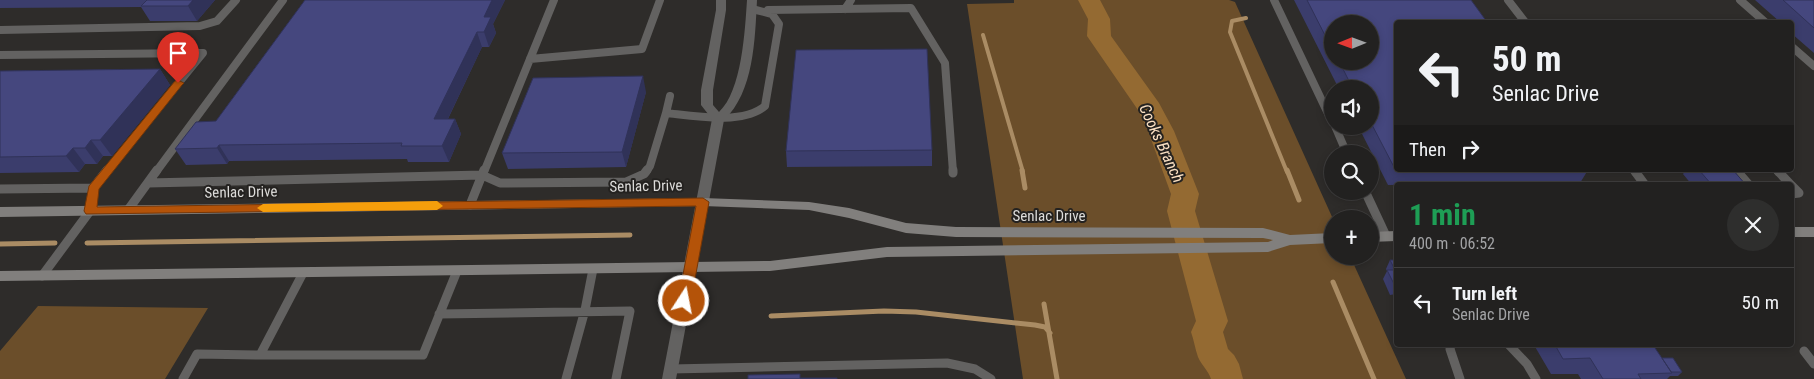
<!DOCTYPE html>
<html lang="en">
<head>
<meta charset="utf-8">
<style>
	body { margin:0; font-family:"Roboto Condensed",sans-serif; background:#2e2e2d; color:#f1f3f6; height:100vh; display:flex; flex-direction:column; font-size:19px; white-space:nowrap }
	* { box-sizing:border-box; margin:0 }
	p { font-size:16px; color:#a2a3a5 }
	.icon { flex:none; width:28px; height:28px; fill:none; stroke:currentColor; stroke-width:2; stroke-linecap:round; stroke-linejoin:round }
	.map { position:relative; flex:1; overflow:hidden }
	.panel { position:absolute; left:1394px; top:182px; width:400px; height:165px; display:flex; flex-direction:column; background:#222120; border-radius:5px; box-shadow:0 2px 8px #0003,0 0 0 1px #3f3e3e }
	.panel>* { flex:none }
	.hud { position:absolute; left:1394px; top:20px; width:400px; height:152px; border-radius:5px; box-shadow:0 2px 8px #0003,0 0 0 1px #3f3e3e; background:#222120; color:#f1f3f6; overflow:hidden }
	.needle { width:32px; rotate:269deg }
	.controls { position:absolute; left:1324px; top:15px; display:grid; gap:10px }
	.controls a { display:grid; place-items:center; width:55px; height:55px; border-radius:50%; background:#222120; box-shadow:0 2px 8px #0003,0 0 0 1px #3f3e3e; font-size:25px }
	.pin { position:absolute; display:grid; place-items:center; width:42px; height:42px; color:#fff; margin:-51px -21px; border-radius:50% 50% 50% 0; rotate:-45deg; box-shadow:0 0 5px #0007 }
	.pin .icon { rotate:45deg }
	.me { position:absolute; width:55px; margin:-28px; rotate:11deg; stroke-linejoin:round; filter:drop-shadow(0 0 4px #0008) }
	.turn { display:flex; align-items:center; gap:18px; height:105px; padding:0 15px; font-size:22px }
	.turn .icon { width:65px; height:65px; stroke-width:2.5 }
	.turn b { display:block; font-size:35px; line-height:42px }
	.then { display:flex; align-items:center; height:48px; padding:0 15px; background:#0003; gap:10px; font-size:19px }
	.round { display:grid; place-items:center; flex:none; width:52px; height:52px; border-radius:26px; background:#2e2e2d }
	.headline { display:flex; align-items:center; justify-content:space-between; height:85px; padding:0 15px }
	h1 { font-size:30px; font-weight:700; line-height:38px; color:#1e9e55 }
	ul { padding:0; list-style:none }
	li { display:flex; align-items:center; gap:15px; height:70px; padding:0 15px; border-top:1px solid #3f3e3e }
	li div { flex:1 }
	li b { display:block; font-size:19px }
	li em { font-style:normal }
	.map>svg:first-child { display:block }
	.green { fill:#6b4e2a }
	.lines { fill:none; stroke-linecap:round; stroke-linejoin:round }
	.stream-far1 { stroke:#aa8c64; stroke-width:4 }
	.stream { stroke:#aa8c64; stroke-width:5 }
	.river { fill:#946a32; fill-rule:evenodd }
	.lane-far1 { stroke:#636261; stroke-width:8 }
	.lane { stroke:#636261; stroke-width:9 }
	.street { fill:#636261; fill-rule:evenodd }
	.secondary { fill:#817f7d; fill-rule:evenodd }
	.wall { fill:#3b3d6c; fill-rule:evenodd }
	.shaded-wall { fill:#303258 }
	.building { fill:#45477e; stroke:#303258 }
	.route { fill:#b45309; stroke:#753606 }
	.slow { fill:#f59e0b }
	.labels { text-anchor:middle; stroke-width:4; stroke-linejoin:round; paint-order:stroke }
	.street-label { font-size:15px; fill:#dddcda; stroke:#242220 }
	.water-label { font-size:16px; font-style:italic; fill:#f9dfc2; stroke:#242220 }
</style>
</head>
<body>
<div class="map">
<svg width="1814" height="379" viewBox="0 0 1814 379">
	<rect width="100%" height="100%" fill="#2e2c2a"/>
	<!-- green -->
	<path class="green" d="M1014 0H1229L1235 2 1333 219 1332 256H1350L1406 379H1023L967 4 1014 3Z
		M38 306 208 308 165 379H0V351Z"/>
	<g class="lines">
		<!-- stream-far1 -->
		<path class="stream-far1" d="M1246 18 1232 21 1230 32 1287 172
			M983 35 1023 172"/>
		<!-- stream -->
		<path class="stream" d="M1022 170 1025 188
			M1287 170 1299 200
			M87 243 630 235
			M0 244 55 243
			M1333 282 1374 379
			M1044 304 1057 379
			M771 316 884 311 916 312 1035 325 1045 327 1050 333"/>
		<!-- river -->
		<path class="river" d="M1078 0H1100L1110 19 1111 36 1159 103 1174 131 1199 194 1195 211 1228 321 1223 332 1228 349 1234 355 1239 364 1243 379H1211C1208 370 1202 366 1198 357 1195 349 1194 340 1191 332L1196 321 1167 211 1171 194 1148 131 1138 110 1087 36 1088 19Z"/>
		<!-- lane-far1 -->
		<path class="lane-far1" d="M1274 0 1332 122
			M1508 0 1525 22
			M1740 0 1765 22
			M845 9 851 0
			M768 10 911 8 945 63 953 172
			M0 30 200 26 217 21 236 0
			M1791 46 1814 66
			M0 55 203 53 106 172
			M530 59 642 49 660 0
			M666 113 670 96
			M1335 126 1347 154
			M1634 170 1635 172
			M1736 170 1737 172
			M1777 170 1778 172
			M156 172 283 0
			M484 172 554 0
			M646 172 650 166 666 113C694 116 743 125 765 106L779 24 772 14 752 9"/>
		<!-- lane -->
		<path class="lane" d="M953 170V173
			M1634 170 1645 185
			M1736 170 1749 185
			M1777 170 1791 185
			M148 183 482 175 500 183 626 182 644 174 647 170
			M1791 185 1799 193 1791 194
			M93 188 107 170
			M0 189 93 188 90 211 42 276
			M1365 191 1386 236
			M470 205 484 170
			M128 210 157 170
			M439 314 630 311 616 379
			M1451 345 1450 349 1460 379
			M1509 345 1527 364 1536 379
			M1804 351 1814 364
			M260 355H423L457 271
			M671 369 947 363 975 369 991 379
			M183 379 197 354 260 355 303 273
			M566 379 585 310 593 269"/>
		<!-- street -->
		<path class="street" d="M716 0H726V10L713 90V105L719 112C742 91 745 30 747 0H757C755 39 754 92 724 120L676 379H662L712 119 701 105V90L716 10Z"/>
		<!-- secondary -->
		<path class="secondary" d="M703 198 809 202 849 208 906 223 956 227 1263 228 1290 235 1332 233V243L1290 245 1268 252 887 257 770 271 0 281V271L770 261 887 247 1268 242 1273 240 1263 238 956 237 906 233 849 218 809 210 703 206 0 217V207Z
			M1791 227H1814V237H1791Z
			M1396 231V241L1370 242V232Z"/>
	</g>
	<!-- wall -->
	<path class="wall" d="M0 0H215L197 21H150L141 7 0 8Z
		M305 0H505L493 24 496 33 489 47H482L448 119H455L461 134 449 162H408L407 159 229 161 227 164 186 165 175 149 216 121Z
		M1294 0H1471L1396 22V170H1588L1580 183 1388 185 1358 126H1370V89H1339ZM1332 24 1370 61H1332Z
		M1755 0H1814V53L1791 33V22H1780Z
		M160 69 170 85 112 156H103L97 164H85L79 172 0 173V71Z
		M646 92 626 167 508 169 502 153Z
		M932 150V166L787 167 786 151Z
		M1686 170H1733L1746 185H1692L1683 174Z
		M1390 260H1396V294L1390 295 1383 279 1387 271 1386 269Z
		M1534 345H1653L1662 358 1682 372 1678 376H1670L1667 379H1581L1578 374H1551Z"/>
	<!-- shaded-wall -->
	<path class="shaded-wall" d="M193 0H215L197 21 188 6Z
		M492 0H505L493 24 496 33 489 47 484 32V17Z
		M477 32 482 47 440 135 434 119Z
		M160 69 170 85 112 156 100 140Z
		M643 76 646 92 626 167 622 152Z
		M455 119 461 134 449 162 442 146Z
		M91 140 103 156 97 164 85 148Z
		M219 145 229 161 227 164 217 148Z
		M73 148 85 164 79 172 66 156Z"/>
	<!-- building -->
	<path class="building" d="M147 0H193L188 6H141Z
		M305 0H492L484 17H491L484 32H477L434 119H455L442 146H401L402 143 219 145 217 148 175 149 196 122 216 121Z
		M1307 0H1471L1487 22H1396V169H1395L1370 121V89H1353L1339 61H1370V24H1332V49Z
		M1783 0H1814V28Z
		M927 49 932 150 786 151 796 50Z
		M160 69 100 140H91L85 148H73L66 156 0 157V71Z
		M643 76 622 152 502 153 533 78Z
		M1699 170H1733L1746 185H1712Z
		M1390 260H1396V286H1395L1387 270H1395Z
		M1555 345H1653L1672 373 1638 374 1641 379H1603L1590 358 1563 359Z
		M1662 358H1673L1682 372H1671Z
		M800 374V378H837V379H748V375Z"/>
	<!-- route -->
	<path class="route" d="M178 80 184 83 182 85 99 189 97 207 703 198 709 202 691 301 689 304H680L678 301 696 206 86 214 84 211 89 186 175 81Z"/>
	<!-- slow -->
	<path class="slow" d="M437 201 443 206 437 210 263 212 257 208 263 204Z"/>
	<g class="labels">
		<!-- street labels -->
		<g class="street-label">
			<text transform="translate(646 186) rotate(-1)" y="5">Senlac Drive</text>
			<text transform="translate(241 192) rotate(-1)" y="5">Senlac Drive</text>
			<text x="1049" y="221">Senlac Drive</text>
		</g>
		<!-- water labels -->
		<g class="water-label">
			<text transform="translate(1162 143) rotate(65)" y="6">Cooks Branch</text>
		</g>
	</g>
</svg>
<div class="controls">
<a><svg class="needle" viewBox="-14 -14 28 28"><path d="M0-13l5 13h-10z" fill="#e53935"/><path d="M0 13l5-13h-10z" fill="#a2a3a5"/></svg></a>
<a><svg class="icon" aria-label="sound" viewBox="0 0 24 24"><path d="M4 9h4l5-4v14l-5-4H4zM17 9q2 3 0 6"/></svg></a>
<a><svg class="icon" aria-label="search" viewBox="0 0 24 24"><circle cx="10" cy="10" r="6"/><path d="M15 15l6 6"/></svg></a>
<a>+</a>
</div>
<div class="pin" style="left:178px;top:83px;background:#d93025"><svg class="icon" aria-label="arrive" viewBox="0 0 24 24"><path d="M6 21V4h12l-3 4 3 4H6"/></svg></div>
<svg class="me" style="left:684px;top:301px" viewBox="-20 -20 40 40"><circle r="17" fill="#b45309" stroke="#fff" stroke-width="3"/><path d="M0-11L8 9 0 5-8 9z" fill="#fff"/></svg>
<div class="hud">
<div class="turn"><svg class="icon" aria-label="left" viewBox="0 0 24 24"><path d="M17 20v-9H6M10 6l-5 5 5 5"/></svg><div><b>50 m</b>Senlac Drive</div></div>
<div class="then">Then<svg class="icon" aria-label="right" viewBox="0 0 24 24"><path d="M7 20v-9h11M14 6l5 5-5 5"/></svg></div>
</div>
<section class="panel">
<div class="headline"><div><h1>1 min</h1><p>400 m · 06:52</p></div><a class="round"><svg class="icon" aria-label="close" viewBox="0 0 24 24"><path d="M6 6l12 12M18 6L6 18"/></svg></a></div>
<ul>
<li><svg class="icon" aria-label="left" viewBox="0 0 24 24"><path d="M17 20v-9H6M10 6l-5 5 5 5"/></svg><div><b>Turn left</b><p>Senlac Drive</p></div><em>50 m</em></li>
</ul>
</section>
</div>
</body>
</html>
